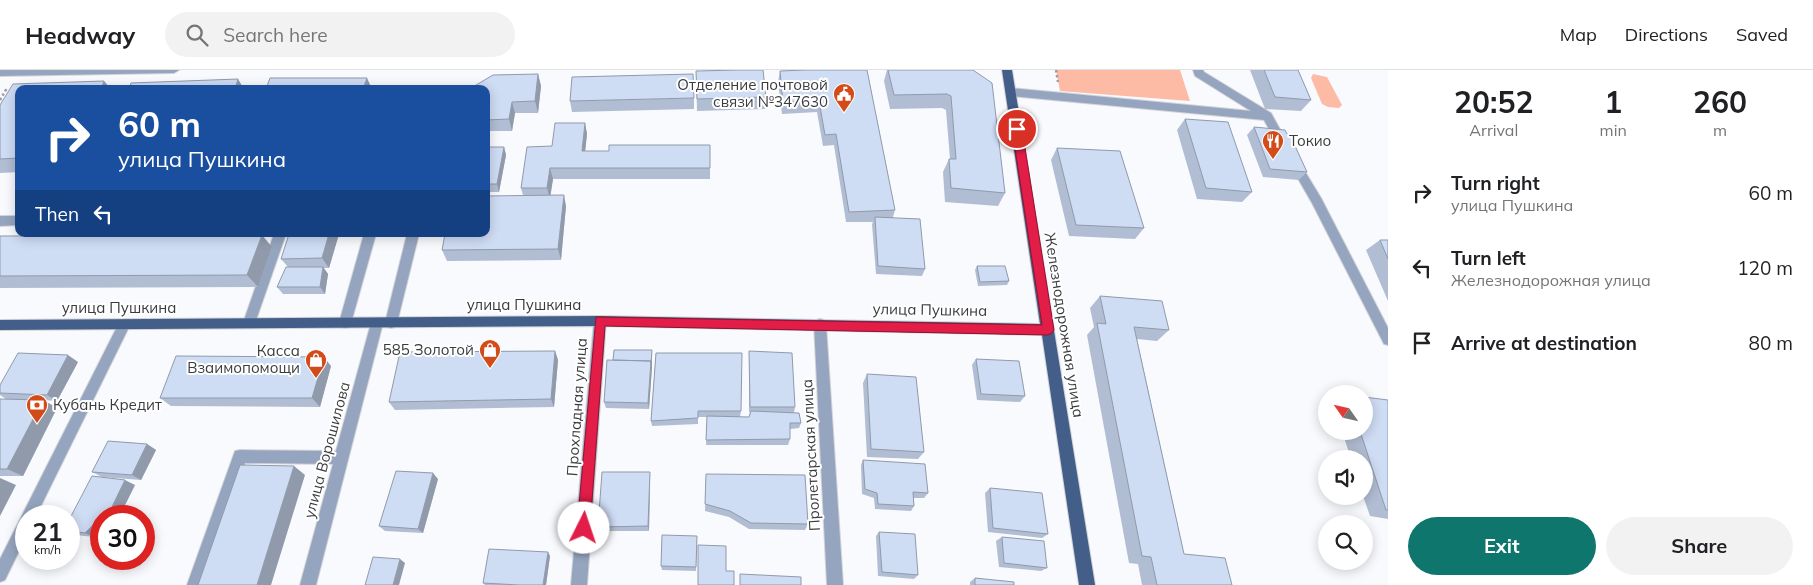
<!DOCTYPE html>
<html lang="en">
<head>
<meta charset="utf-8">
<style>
	body { margin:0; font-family:Mulish,sans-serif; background:#f2f2f2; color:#202124; height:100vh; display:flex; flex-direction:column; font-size:19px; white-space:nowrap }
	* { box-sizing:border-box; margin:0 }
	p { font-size:16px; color:#757577 }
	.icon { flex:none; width:28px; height:28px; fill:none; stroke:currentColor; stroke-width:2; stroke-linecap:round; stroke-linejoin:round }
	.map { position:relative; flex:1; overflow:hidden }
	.panel { display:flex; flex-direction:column; background:#fff; width:425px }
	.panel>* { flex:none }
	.hud { position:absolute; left:15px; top:15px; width:475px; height:152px; border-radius:10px; box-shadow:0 2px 12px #0003; background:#1a4fa0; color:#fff; overflow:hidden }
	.needle { width:32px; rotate:304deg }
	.controls { position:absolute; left:1318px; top:315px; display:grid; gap:10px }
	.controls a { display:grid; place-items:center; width:55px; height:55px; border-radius:50%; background:#fff; box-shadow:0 2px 12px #0003; font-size:25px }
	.speed { position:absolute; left:15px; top:435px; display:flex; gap:10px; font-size:25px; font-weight:700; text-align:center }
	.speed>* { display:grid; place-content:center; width:65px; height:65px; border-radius:50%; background:#fff; box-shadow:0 2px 12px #0003; line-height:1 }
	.speed small { font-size:12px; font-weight:400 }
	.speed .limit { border:8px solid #d22; background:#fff; color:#111 }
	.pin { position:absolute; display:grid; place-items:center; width:42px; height:42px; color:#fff; margin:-21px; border:2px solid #fff; border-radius:50%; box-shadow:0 1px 5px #0007 }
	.me { position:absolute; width:55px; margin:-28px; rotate:4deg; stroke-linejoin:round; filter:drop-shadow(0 0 4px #0008) }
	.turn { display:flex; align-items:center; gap:18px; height:105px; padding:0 20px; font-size:22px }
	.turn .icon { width:65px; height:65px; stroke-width:2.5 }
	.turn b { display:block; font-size:35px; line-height:42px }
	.then { display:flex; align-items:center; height:48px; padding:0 20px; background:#0003; gap:10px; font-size:19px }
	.eta { display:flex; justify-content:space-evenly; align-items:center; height:85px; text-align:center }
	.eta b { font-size:30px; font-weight:700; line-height:35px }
	.action { display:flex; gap:10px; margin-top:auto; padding:10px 20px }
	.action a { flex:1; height:58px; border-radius:30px; background:#0f766e; color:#fff; font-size:20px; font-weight:700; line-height:58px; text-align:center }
	.action a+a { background:#f2f2f2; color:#202124 }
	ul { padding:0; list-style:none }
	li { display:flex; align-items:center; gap:15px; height:75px; padding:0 20px }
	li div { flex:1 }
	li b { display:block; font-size:19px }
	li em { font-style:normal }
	header { display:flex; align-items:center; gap:30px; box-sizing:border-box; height:70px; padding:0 25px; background:#fff; border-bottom:1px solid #e0e0e0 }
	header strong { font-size:24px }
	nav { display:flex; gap:28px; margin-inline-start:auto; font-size:18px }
	.search { width:350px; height:45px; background:#f2f2f2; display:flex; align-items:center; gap:12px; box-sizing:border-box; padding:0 18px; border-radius:28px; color:#757577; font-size:19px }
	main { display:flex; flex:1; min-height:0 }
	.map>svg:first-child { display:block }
	.green { fill:#fdbaa5 }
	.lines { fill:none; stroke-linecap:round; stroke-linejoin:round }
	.minor-casing { stroke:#d2d4d7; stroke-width:2 }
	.major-casing { stroke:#d2d4d7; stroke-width:2 }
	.path { stroke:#9b9da0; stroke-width:2.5; stroke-dasharray:2.5 2.5; stroke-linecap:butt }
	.minor { fill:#96a5bf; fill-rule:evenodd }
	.major { fill:#445e8a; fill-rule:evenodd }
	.wall { fill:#b1bdd2 }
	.shaded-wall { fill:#909aab }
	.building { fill:#cedcf4; stroke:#909aab }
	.route { fill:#e11d48; stroke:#92132f }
	.labels { text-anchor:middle; stroke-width:4; stroke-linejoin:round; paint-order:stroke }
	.poi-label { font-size:15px; fill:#3a3b3d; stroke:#fff; text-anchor:end }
	.street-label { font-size:15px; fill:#3a3b3d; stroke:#fff }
</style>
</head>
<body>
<header>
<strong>Headway</strong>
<div class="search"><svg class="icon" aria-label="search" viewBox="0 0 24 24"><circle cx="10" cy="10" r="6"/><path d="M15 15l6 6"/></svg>Search here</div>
<nav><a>Map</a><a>Directions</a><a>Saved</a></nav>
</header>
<main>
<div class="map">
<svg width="1388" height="515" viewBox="0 0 1388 515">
	<rect width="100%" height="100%" fill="#f8fafe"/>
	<!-- green -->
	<path class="green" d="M1056 0H1180L1190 31 1060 21Z
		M1313 4 1327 7 1342 35 1339 38 1328 37 1322 34 1311 8Z"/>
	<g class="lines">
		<!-- minor casing -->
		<g class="minor-casing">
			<path id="minor" d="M0 0H179L174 3 0 6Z
				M1193 0H1203L1204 2 1271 43 1288 74 1287 77H1279L1264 50 1011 26 1006 22 1011 18 1251 41 1195 6Z
				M1294 89 1298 90 1321 128 1388 258V275L1384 274 1312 133 1289 93Z
				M0 146H19V155L0 156Z
				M274 164H286L255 253 253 257 249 258 245 257 243 253Z
				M364 164H376L351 253 349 257 345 258 341 257 339 253Z
				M407 164H419L397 253 395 257 391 258 387 257 385 253Z
				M600 246 604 247 606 251 587 515H571L594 251 596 247Z
				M377 248 381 249 383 253 316 515H300L333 394 245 393 203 515H187L235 381 240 380 336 381 371 253 373 249Z
				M820 249 824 250 826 254 843 515H827L814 254 816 250Z
				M124 250 128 251 130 255 36 446H26V467L5 510 0 512V489L120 251Z"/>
		</g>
		<!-- major casing -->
		<g class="major-casing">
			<path id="major" d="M1002 0H1012L1095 515H1079L1042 265 600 256 0 260V250L600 246 1040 254Z"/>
		</g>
		<!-- path -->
		<path class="path" d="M1056 0 1058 12
			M0 30 7 18"/>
		<!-- minor -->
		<use href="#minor" class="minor"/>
		<!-- major -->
		<use href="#major" class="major"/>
	</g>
	<!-- wall -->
	<path class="wall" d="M805 0 895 140 893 147 925 199 922 206 876 204 872 154 873 152H846L834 75 823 76 817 42 782 44 778 12 780 1Z
		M887 0H973L1005 123 998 136 945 132 943 102 949 89H950L946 40 942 38 890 39 884 11Z
		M1250 0H1298L1311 30 1301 41 1265 39Z
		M696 1 766 27 765 39 697 41Z
		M538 4 541 16 538 43H515L512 61H486V19Z
		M19 19V102L0 103V35Z
		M694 28V39L572 42 570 31Z
		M1185 49 1252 122 1242 132 1197 129 1177 60Z
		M585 53 587 64 585 81 710 98V109H553L550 125 566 136 561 190 447 191 442 180 523 125 521 118 552 76Z
		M1254 57 1287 64 1307 102 1299 110 1263 107 1247 65Z
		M486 77H504L506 85 499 122H486Z
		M1057 78 1144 158 1135 169 1069 166 1051 90Z
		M289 164H339L329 198H324L328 204 325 224H283L277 217 288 197 281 189Z
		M0 166 272 177 258 217 0 218Z
		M1380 170H1388V231L1366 180Z
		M977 196 1009 211 1007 215 978 216 975 200Z
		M1100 226 1169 260 1157 271 1137 269 1184 484 1232 515H1142L1138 494 1129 493 1087 265 1094 257 1090 238Z
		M652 280V297L649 339 606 338 604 332 613 290Z
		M555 281 558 290 554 337 395 340 389 332Z
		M749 281 795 337 794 343H783L801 353 799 358 790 359V369L788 375H706L707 347H698V354L652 356 651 351 656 283 741 341 740 347H749L750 342H749Z
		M976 289 1025 326 1020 332 977 330 972 295Z
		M78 292 57 331 43 330 57 338 23 406H0V329L24 330 6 329 0 325V315Z
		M331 296 320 337 171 336 160 328Z
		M867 304 924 382 918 389 867 387 863 313Z
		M1388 330V449L1370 446 1363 426 1364 389H1351L1342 361H1364Z
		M147 374 156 380 141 410 102 407 92 402Z
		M863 390 928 423 924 428H914V436L911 441 875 439 874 428 862 424 861 395Z
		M706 404 808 454 805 460 749 459 729 447 705 441Z
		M650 407 649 461H600L598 457Z
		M438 409 423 463 385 461 379 456Z
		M135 415 121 443 101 446V461L95 467 74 465 69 463V450Z
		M990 418 1048 464 1042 468 988 462 985 423Z
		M879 462 918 505 914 509 878 506 876 466Z
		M697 466 696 501 662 500 661 496Z
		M1002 467 1047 498 1041 501 999 497 996 471Z
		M550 486 546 515H485L483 513Z
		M975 508 1014 515H970V512Z"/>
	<!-- shaded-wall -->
	<path class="shaded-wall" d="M538 4 541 16 538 43 535 31Z
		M367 8 372 19H363Z
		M238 9 244 19H235Z
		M104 11 111 19H101Z
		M512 32 515 43 512 61 509 49Z
		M585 53 587 64 584 92 582 81Z
		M504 77 506 85 499 122 497 114Z
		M550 98 553 109 550 129 547 118Z
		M564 125 566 136 561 190 558 179Z
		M329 164H339L329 198 322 188Z
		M262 165 272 177 258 217 247 205Z
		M323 197 328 204 325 224 320 217Z
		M652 280V297L649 339 648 333Z
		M555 281 558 290 554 337 551 329Z
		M68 285 78 292 57 331 47 325Z
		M324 287 331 296 320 337 312 328Z
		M43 330 57 338 23 406 7 399Z
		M147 374 156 380 141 410 132 405Z
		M294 396 305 405 271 515H257Z
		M650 402V407L649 461 648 456Z
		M433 403 438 409 423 463 418 459Z
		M0 408 16 415 0 446Z
		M125 410 135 415 121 443 117 446H103Z
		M101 447V461L95 467 85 463Z
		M548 482 550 486 546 515H543Z
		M400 489 405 493 399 515H393Z"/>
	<!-- building -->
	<path class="building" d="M738 0H763L766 27 697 29 696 1Z
		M805 0H867L895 140 849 142 836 64 825 65 819 31 783 32 780 1Z
		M888 0H973L992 13 1005 123 951 118 949 89H956L951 26 947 24 894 25Z
		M1264 0H1298L1311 30 1275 27Z
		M538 4 535 31 512 32 509 49 486 50V19H471V18L493 5Z
		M693 4 694 28 570 31 572 7Z
		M270 8H367L363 19H266Z
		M238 9 235 19H129L131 13Z
		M104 11 101 19H19V88L0 89V35L13 14Z
		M1185 49 1228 52 1252 122 1206 118Z
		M555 53H585L582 81H609V75H710V98H550L547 118H521L527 77 552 76Z
		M1254 57 1285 60 1287 64 1290 65 1307 102 1270 99Z
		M486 77H504L497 114H486Z
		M1057 78 1120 81 1144 158 1076 155Z
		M564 125 558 179 442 180 445 164H486V126Z
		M875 147 920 149 925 199 878 196Z
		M289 164H329L322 188 281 189Z
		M262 165 247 205 0 206V166Z
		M1380 170H1388V189Z
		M977 196H1005L1009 211 980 212Z
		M286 197H323L320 217H277Z
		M1100 226 1162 231 1169 260 1134 257 1184 484 1225 488 1232 515H1157L1151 487 1142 486 1097 253 1106 254Z
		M614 280H652L651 294V291L613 290Z
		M555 281 551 329 389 332 400 282Z
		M749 281 792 283 795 337H750Z
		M18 283 68 285 47 325 0 323V315Z
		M656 283H742L741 341H698V348L651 351Z
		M176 286 324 287 312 328H160Z
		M976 289 1019 291 1025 326 981 324Z
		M607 290 651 291 648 333 604 332Z
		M867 304 916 307 924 382 871 379Z
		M1364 327 1388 330V440H1386L1360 361H1364Z
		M0 329 43 330 7 399H0Z
		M751 341 799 343 801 353H790V369L706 370 707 346 749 347Z
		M108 371 147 374 132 405 92 402Z
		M863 390 925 394 928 423 913 422 914 436 878 434 877 423 865 419Z
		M240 395 294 396 257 515H198Z
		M396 401 433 403 418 459 379 456Z
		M602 402H650L648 456 598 457Z
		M706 404 805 405 808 454 751 453 730 441 705 434Z
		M92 406 125 410 111 439 103 446H101V447L85 463 69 461V450Z
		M990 418 1042 423 1048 464 993 458Z
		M879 462 915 464 918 505 882 502Z
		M662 465 697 466 696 497 661 496Z
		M1002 467 1044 471 1047 498 1004 493Z
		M698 475 726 476V501H734V515H698Z
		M489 479 548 482 543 515H519L483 513Z
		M373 487 400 489 393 515H365Z
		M740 504 801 507V515H740Z
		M975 508 1014 512V515H975Z"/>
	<!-- route -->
	<path class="route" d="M1017 55 1022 59 1054 260 1052 263 1048 265 605 256 590 458 588 463 584 465 579 463 577 458 596 247 1042 255 1012 59Z"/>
	<!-- icons -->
	<defs>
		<g id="civic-pin" transform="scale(1.125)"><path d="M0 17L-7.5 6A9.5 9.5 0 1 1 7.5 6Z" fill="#d24b18" stroke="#fff"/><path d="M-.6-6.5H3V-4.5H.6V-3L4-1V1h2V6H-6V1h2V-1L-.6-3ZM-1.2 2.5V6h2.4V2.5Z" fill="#fff"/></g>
		<g id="restaurant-pin" transform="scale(1.125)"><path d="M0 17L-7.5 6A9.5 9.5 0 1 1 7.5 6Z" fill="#d24b18" stroke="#fff"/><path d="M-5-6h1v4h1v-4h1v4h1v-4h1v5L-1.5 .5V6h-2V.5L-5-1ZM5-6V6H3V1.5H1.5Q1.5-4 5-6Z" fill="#fff"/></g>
		<g id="shop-pin" transform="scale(1.125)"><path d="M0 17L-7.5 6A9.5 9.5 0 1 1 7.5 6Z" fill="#d24b18" stroke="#fff"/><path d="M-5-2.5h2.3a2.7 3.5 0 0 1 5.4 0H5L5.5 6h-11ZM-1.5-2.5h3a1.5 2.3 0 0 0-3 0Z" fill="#fff"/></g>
		<g id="bank-pin" transform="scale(1.125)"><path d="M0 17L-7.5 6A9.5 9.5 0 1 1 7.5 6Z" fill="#d24b18" stroke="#fff"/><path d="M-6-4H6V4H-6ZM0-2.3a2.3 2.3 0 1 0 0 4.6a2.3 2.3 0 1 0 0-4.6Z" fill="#fff"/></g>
	</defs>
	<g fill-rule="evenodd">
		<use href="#civic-pin" x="844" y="24"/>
		<use href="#restaurant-pin" x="1273" y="71"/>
		<use href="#shop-pin" x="490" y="280"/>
		<use href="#shop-pin" x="316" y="290"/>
		<use href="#bank-pin" x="37" y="335"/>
	</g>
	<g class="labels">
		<!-- poi labels -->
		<g class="poi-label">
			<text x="828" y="20">Отделение почтовой<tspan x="828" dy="17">связи №347630</tspan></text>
			<text x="1289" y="76" text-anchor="start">Токио</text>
			<text x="474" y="285">585 Золотой</text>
			<text x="300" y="286">Касса<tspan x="300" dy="17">Взаимопомощи</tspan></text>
			<text x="53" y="340" text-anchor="start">Кубань Кредит</text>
		</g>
		<!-- street labels -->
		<g class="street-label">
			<text x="524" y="240">улица Пушкина</text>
			<text x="119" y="243">улица Пушкина</text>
			<text transform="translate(930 240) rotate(1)" y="5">улица Пушкина</text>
			<text transform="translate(1064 255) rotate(81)" y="5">Железнодорожная улица</text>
			<text transform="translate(577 337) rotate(-86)" y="5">Прохладная улица</text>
			<text transform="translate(327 380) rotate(-75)" y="5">улица Ворошилова</text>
			<text transform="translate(811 385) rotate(-93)" y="5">Пролетарская улица</text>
		</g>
	</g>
</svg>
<div class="controls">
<a><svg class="needle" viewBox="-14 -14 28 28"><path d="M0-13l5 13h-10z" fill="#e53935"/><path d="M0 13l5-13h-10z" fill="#757577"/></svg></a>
<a><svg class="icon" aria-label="sound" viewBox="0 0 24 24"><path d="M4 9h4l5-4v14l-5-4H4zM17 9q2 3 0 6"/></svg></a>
<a><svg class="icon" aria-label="search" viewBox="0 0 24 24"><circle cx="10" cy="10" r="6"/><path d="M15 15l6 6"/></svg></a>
</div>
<div class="speed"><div>21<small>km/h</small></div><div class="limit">30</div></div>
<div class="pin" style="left:1017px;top:59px;background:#d93025"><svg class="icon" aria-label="arrive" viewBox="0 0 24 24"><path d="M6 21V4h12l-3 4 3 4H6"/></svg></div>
<svg class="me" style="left:584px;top:458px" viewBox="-20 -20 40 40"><circle r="19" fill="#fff"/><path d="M0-13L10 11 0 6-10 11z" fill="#e11d48"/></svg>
<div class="hud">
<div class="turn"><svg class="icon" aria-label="right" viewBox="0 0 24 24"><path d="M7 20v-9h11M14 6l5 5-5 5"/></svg><div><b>60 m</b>улица Пушкина</div></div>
<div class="then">Then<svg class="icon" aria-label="left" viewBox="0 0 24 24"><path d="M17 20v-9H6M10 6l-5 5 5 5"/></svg></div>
</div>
</div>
<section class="panel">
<div class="eta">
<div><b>20:52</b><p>Arrival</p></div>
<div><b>1</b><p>min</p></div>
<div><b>260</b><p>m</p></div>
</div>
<ul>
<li><svg class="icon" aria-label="right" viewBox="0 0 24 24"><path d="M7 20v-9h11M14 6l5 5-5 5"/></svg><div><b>Turn right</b><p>улица Пушкина</p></div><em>60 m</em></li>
<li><svg class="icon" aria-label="left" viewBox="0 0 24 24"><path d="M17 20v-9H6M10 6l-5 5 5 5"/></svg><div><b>Turn left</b><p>Железнодорожная улица</p></div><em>120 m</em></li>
<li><svg class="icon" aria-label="arrive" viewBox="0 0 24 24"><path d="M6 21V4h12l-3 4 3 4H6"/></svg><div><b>Arrive at destination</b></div><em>80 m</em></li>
</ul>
<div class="action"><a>Exit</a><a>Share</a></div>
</section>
</main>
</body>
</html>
